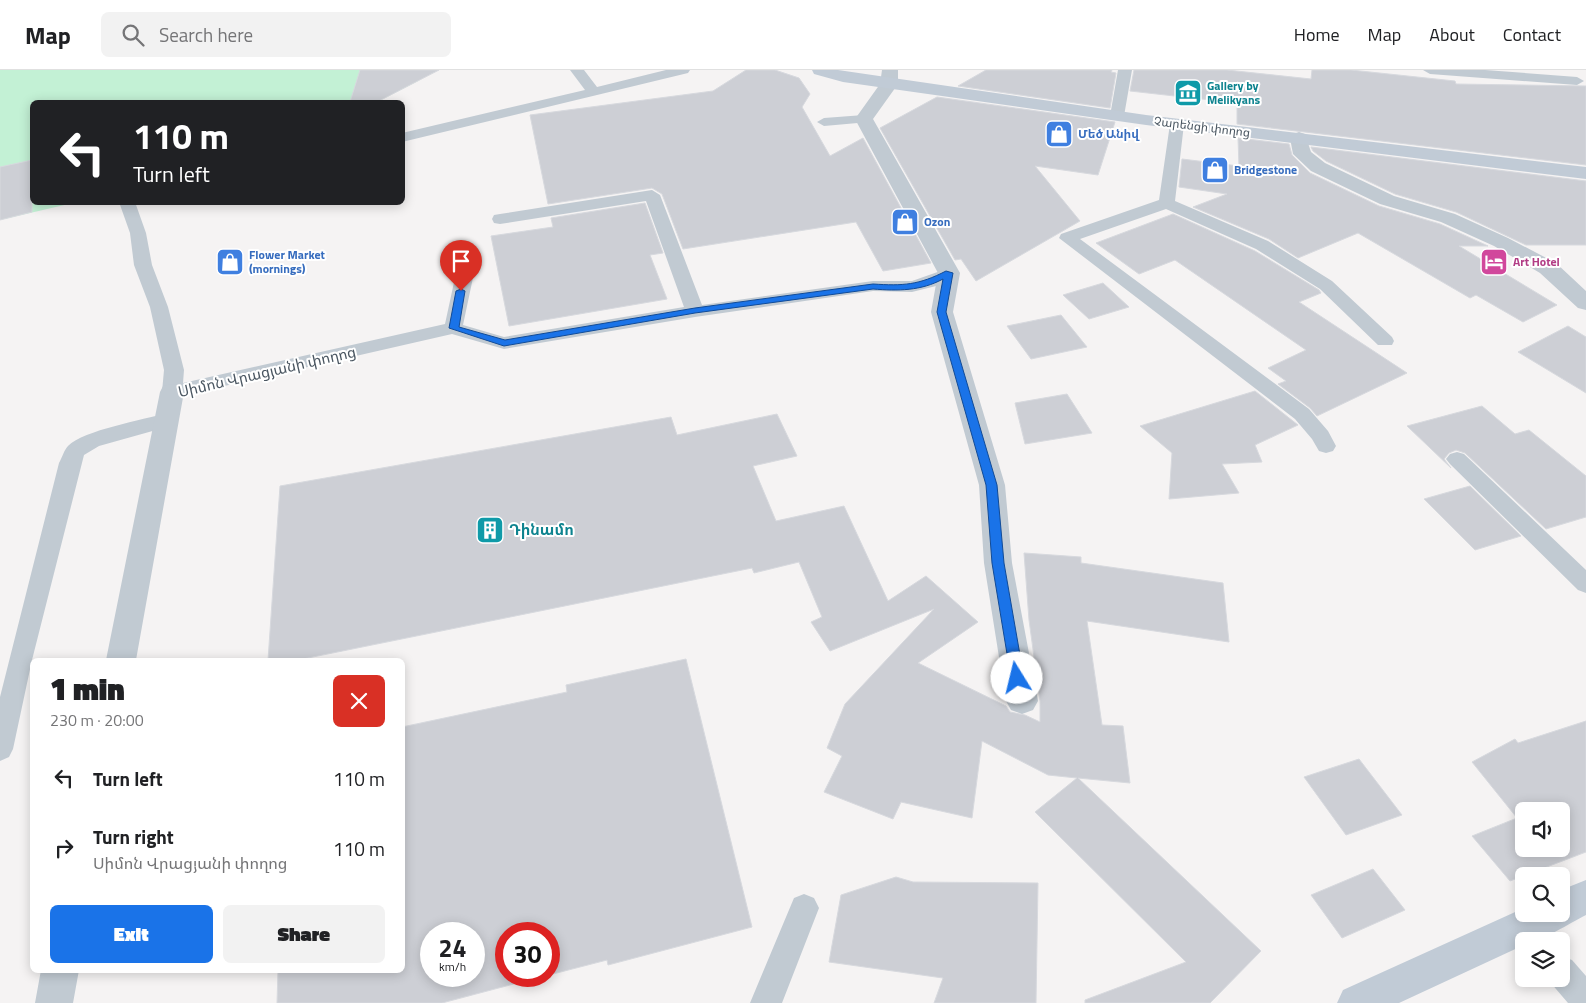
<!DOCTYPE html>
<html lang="en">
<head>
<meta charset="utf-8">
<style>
	body { margin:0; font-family:"Titillium Web","Noto Sans Armenian",sans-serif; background:#f2f2f2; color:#202124; height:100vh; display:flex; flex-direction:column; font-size:19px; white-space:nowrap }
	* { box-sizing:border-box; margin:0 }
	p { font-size:16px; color:#757577 }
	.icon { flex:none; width:28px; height:28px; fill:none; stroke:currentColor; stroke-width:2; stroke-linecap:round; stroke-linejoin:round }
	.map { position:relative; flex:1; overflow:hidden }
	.details { position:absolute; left:30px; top:588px; width:375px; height:315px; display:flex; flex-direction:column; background:#fff; border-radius:8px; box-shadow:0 2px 12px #0003 }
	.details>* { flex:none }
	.top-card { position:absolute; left:30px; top:30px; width:375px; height:105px; border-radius:8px; box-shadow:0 2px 12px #0003; background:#202124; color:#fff; overflow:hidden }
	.fabs { position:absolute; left:1515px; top:732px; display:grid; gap:10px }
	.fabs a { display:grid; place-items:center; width:55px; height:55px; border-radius:8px; background:#fff; box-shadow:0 2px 12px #0003; font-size:25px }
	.speed { position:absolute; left:420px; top:852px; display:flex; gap:10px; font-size:25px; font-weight:700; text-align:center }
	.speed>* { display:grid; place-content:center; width:65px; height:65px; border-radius:50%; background:#fff; box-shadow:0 2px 12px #0003; line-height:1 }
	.speed small { font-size:12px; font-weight:400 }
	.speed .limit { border:8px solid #d22; background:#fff; color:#111 }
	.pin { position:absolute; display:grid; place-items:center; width:42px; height:42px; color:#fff; margin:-51px -21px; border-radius:50% 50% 50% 0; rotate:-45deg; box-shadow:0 0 5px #0007 }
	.pin .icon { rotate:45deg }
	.me { position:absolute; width:55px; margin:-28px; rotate:351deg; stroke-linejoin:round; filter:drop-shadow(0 0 4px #0008) }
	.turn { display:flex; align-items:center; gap:18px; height:105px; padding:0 20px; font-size:22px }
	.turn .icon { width:65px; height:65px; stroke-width:2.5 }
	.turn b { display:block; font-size:35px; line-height:42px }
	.round { display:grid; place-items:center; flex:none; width:52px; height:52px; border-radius:8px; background:#f2f2f2 }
	.headline { display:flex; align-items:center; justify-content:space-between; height:85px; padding:0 20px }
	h1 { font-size:30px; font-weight:800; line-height:38px }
	.button { display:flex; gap:10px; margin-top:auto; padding:10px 20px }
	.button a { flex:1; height:58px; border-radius:8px; background:#1a73e8; color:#fff; font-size:20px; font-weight:800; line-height:58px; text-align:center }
	.button a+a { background:#f2f2f2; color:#202124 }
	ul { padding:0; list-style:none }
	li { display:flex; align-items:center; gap:15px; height:70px; padding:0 20px }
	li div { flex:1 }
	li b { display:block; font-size:19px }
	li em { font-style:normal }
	header { display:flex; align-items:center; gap:30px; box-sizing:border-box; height:70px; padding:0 25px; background:#fff; border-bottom:1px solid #e0e0e0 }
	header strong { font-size:24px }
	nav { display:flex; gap:28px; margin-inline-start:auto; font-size:18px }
	.search { width:350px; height:45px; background:#f2f2f2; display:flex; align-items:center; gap:12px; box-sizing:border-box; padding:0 18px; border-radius:8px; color:#757577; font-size:19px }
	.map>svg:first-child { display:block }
	.green { fill:#c3f1d5 }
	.building { fill:#cdcfd5; stroke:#d7d9de; fill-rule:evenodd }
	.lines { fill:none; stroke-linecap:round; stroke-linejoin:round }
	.lane { fill:#c1cad2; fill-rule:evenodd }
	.street { fill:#c1cad2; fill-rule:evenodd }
	.secondary { fill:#c1cbd6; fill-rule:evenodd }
	.route { fill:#1a73e8; stroke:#114b97 }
	.labels { text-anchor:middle; stroke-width:4; stroke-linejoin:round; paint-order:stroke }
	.far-culture-label { font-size:12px; font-weight:bold; fill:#0d838f; stroke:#fff; text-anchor:start }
	.far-street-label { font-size:12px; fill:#4a5661; stroke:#fff }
	.far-shop-label { font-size:12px; font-weight:bold; fill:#366cbe; stroke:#fff; text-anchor:start }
	.far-hotel-label { font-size:12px; font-weight:bold; fill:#b23c85; stroke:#fff; text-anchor:start }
	.street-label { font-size:15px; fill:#4a5661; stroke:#fff }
	.culture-label { font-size:15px; font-weight:bold; fill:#0d838f; stroke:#fff; text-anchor:start }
</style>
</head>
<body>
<header>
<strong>Map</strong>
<div class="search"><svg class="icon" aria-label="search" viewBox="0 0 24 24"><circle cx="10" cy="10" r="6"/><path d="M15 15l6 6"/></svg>Search here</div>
<nav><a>Home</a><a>Map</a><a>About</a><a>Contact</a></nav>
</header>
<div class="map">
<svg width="1586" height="933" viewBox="0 0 1586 933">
	<rect width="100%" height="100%" fill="#f5f3f3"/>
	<!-- green -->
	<path class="green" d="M0 0H432L418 11 377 32H32V132L73 133 0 150Z"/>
	<!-- building -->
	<path class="building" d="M360 0H439L377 32H350Z
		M746 0H775L799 8 810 24 802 37 830 86 863 68 931 193 883 201 856 152 683 179 662 124 652 118 548 134 530 45 713 21Z
		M986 0H1112L1111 2 1116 3 1110 38 958 16Z
		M1134 0H1227L1311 9 1312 0H1351L1455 11 1456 14 1586 16V95L1237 54V33L1130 21Z
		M937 27 1115 52 1098 105 1035 96 1080 151 976 211 961 189 955 190 880 58Z
		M1238 68 1289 74 1292 85 1310 103 1379 136 1440 154 1488 176H1459L1557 235 1523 252 1476 225 1470 228 1358 163 1298 188 1269 169 1193 137 1227 124 1179 117 1182 89 1239 96Z
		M1311 77 1586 111V175H1526L1456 142 1395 124 1326 91 1313 81Z
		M32 90V142L0 150V97Z
		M645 133 663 183 650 185 667 229 509 256 491 166 553 157 551 148Z
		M1173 144 1255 181 1319 220 1321 223 1299 232 1407 303 1317 346 1310 338 1278 314 1286 311 1268 298 1306 280 1175 190 1139 204 1096 173Z
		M1103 213 1129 237 1089 249 1063 225Z
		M1061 245 1087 277 1031 289 1007 256Z
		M1568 256 1586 267V323L1518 282Z
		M1255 321 1298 355 1255 375 1262 392 1222 394 1239 423 1169 429 1172 383 1140 356Z
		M1067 324 1092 363 1025 374 1015 333Z
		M1482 336 1515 364 1529 360 1586 406V447L1546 459 1465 383 1456 380 1449 383 1444 389 1451 398 1407 356Z
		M777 344 797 386 753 396 776 451 844 436 888 531 926 506 978 552 918 593 1006 636 1010 642 1025 645 1040 652V631L1029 550 1024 483 1081 487V493L1223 513 1229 572 1087 551 1102 655 1123 656 1130 713 1078 708 1261 881 1210 933H1085V930L1186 892 1035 742 1077 708 1048 705 982 671 972 748 901 732 893 749 824 722 842 686 827 678 845 634 934 539 830 581 811 552 822 547 799 492 754 503 752 498 298 590H268L280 416 671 347 677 365Z
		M1470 416 1521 466 1475 480 1424 429Z
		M686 589 752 857 608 895 607 890 549 905V864H506V906H544L442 933H277L278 900H402V657L567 622 566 615ZM431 864H474V906H431Z
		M1586 651V782L1510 811 1472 766 1517 748 1472 692 1515 669 1518 673ZM1524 741H1561V779H1524Z
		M1359 689 1402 745 1346 765 1304 707Z
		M1373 799 1405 840 1342 868 1311 825Z
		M896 807 913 812 1038 813 1036 933H934L943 908 829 892 841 825Z"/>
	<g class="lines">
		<!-- lane -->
		<path class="lane" d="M570 0H584L597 17 666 0H690L688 3 402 72V63L585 20Z
			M1118 0H1132L1124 46 1117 50 1110 46Z
			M1423 0H1485L1577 7 1584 11 1577 15 1430 4Z
			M864 45 871 49 869 52 824 56 817 52 824 48Z
			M1177 50 1184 54 1175 131 1268 171 1332 211 1392 267 1394 271 1392 275H1378L1320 219 1256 179 1166 139 1080 169 1309 339 1328 361 1336 376 1333 381 1326 383 1319 381 1312 369 1295 349 1059 168 1061 164 1159 130 1170 54Z
			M652 120 660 125 702 235 873 211H912L949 198 955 199 958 203 955 207 936 216 912 222 873 221 695 247 504 279 452 264 172 328 165 327 162 322 164 300 150 237 134 195 130 163 119 132H135L146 163 152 195 168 237 184 300 183 313 445 254 456 203 459 199H471L474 203 463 255 504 267 684 237 646 131 500 154 494 153 492 149 494 145 500 144Z
			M167 343 174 345 177 350 174 355 99 376 84 385 32 590 13 679 9 687 0 691V627L59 393C62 388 64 380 68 376 84 360 143 350 167 343Z
			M1457 382 1464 384 1586 500V523L1578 520 1450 394 1446 389 1450 384Z
			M804 824 814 828 819 838 782 933H750L794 828Z
			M1561 886 1572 890 1586 906V933H1568L1550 912 1549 909H1561Z"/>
		<!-- street -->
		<path class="street" d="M882 0H898V14L873 49 960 203 953 242 1005 415 1012 493 1038 631 1033 640 1022 644 1011 640 1006 631 984 493 979 415 931 242 938 203 855 49 880 14Z
			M1299 62 1305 64 1311 82 1325 93 1394 126 1455 144 1508 168 1556 193 1586 221V240L1578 238 1540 203 1494 176 1441 152 1380 134 1311 101 1293 84 1290 68 1293 64Z
			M172 314 181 316 184 322 136 590H106L160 322 163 316Z
			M41 900H79L73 933H35Z"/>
		<!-- secondary -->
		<path class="secondary" d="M812 0H838L1146 45 1586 97V109L1146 55 843 12 814 4Z
			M1586 810V845C1568 854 1544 871 1524 871V875L1399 933H1337L1343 920 1524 838V844H1561V820Z"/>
	</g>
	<!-- route -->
	<path class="route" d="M946 201 953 203 946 242 997 415 1004 493 1024 608 1017 613 1011 608 992 493 986 415 937 242 943 209C921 221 898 221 873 219L695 243 504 276 449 258 456 221 461 219 465 221 459 257 505 270 695 238 873 214C903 216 919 215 946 201Z"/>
	<!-- icons -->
	<defs>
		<g id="museum-square" transform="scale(1.4375)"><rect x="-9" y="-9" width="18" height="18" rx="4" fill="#0f9aa8" stroke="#fff"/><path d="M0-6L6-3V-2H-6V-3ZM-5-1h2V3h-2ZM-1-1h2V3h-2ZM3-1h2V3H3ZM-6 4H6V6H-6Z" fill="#fff"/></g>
		<g id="shop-square" transform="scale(1.4375)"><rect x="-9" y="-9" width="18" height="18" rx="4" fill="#3f7fe0" stroke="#fff"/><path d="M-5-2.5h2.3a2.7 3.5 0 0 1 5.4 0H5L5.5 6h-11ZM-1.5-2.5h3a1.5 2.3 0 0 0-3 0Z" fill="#fff"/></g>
		<g id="hotel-square" transform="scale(1.4375)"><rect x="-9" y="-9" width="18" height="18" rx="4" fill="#d1479c" stroke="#fff"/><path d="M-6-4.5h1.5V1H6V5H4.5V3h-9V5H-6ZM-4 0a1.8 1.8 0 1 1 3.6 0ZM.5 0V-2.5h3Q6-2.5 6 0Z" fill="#fff"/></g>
		<g id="building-square" transform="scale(1.4375)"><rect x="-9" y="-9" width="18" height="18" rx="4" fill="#0f9aa8" stroke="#fff"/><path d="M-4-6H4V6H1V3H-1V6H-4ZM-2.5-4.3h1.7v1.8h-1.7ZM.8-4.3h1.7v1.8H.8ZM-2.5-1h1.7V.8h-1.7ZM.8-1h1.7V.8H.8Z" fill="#fff"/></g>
	</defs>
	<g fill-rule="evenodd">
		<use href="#museum-square" x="1188" y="23"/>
		<use href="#shop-square" x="1059" y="64"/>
		<use href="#shop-square" x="1215" y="100"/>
		<use href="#shop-square" x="905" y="152"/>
		<use href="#shop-square" x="230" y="192"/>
		<use href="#hotel-square" x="1494" y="192"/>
		<use href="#building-square" x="490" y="460"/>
	</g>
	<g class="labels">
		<!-- far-culture labels -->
		<g class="far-culture-label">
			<text x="1207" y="20">Gallery by<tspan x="1207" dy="14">Melikyans</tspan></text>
		</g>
		<!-- far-street labels -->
		<g class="far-street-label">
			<text transform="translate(1202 57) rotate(7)" y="4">Չարենցի փողոց</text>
		</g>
		<!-- far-shop labels -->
		<g class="far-shop-label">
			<text x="1078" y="68">Մեծ Անիվ</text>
			<text x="1234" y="104">Bridgestone</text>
			<text x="924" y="156">Ozon</text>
			<text x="249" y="189">Flower Market<tspan x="249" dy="14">(mornings)</tspan></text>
		</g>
		<!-- far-hotel labels -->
		<g class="far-hotel-label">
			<text x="1513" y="196">Art Hotel</text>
		</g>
		<!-- street labels -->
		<g class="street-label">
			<text transform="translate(267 302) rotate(-13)" y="5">Սիմոն Վրացյանի փողոց</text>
		</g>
		<!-- culture labels -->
		<g class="culture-label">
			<text x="509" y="465">Դինամո</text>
		</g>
	</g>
</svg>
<div class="fabs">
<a><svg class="icon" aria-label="sound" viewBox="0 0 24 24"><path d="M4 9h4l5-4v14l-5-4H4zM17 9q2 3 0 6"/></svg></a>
<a><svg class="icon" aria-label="search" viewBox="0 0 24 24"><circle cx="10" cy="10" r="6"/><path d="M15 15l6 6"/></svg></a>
<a><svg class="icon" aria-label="layers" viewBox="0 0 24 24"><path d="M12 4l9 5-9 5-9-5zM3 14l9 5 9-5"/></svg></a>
</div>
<div class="speed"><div>24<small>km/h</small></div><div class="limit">30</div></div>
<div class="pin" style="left:461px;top:221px;background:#d93025"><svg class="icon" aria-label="arrive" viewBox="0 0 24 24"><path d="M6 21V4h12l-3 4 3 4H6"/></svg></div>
<svg class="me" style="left:1017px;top:608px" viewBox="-20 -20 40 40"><circle r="19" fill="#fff"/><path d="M0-13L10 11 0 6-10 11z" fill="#1a73e8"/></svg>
<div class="top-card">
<div class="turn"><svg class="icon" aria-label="left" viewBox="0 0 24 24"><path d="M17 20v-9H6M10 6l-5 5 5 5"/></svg><div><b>110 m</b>Turn left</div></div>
</div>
<section class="details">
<div class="headline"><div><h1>1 min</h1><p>230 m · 20:00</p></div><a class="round" style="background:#d93025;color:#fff"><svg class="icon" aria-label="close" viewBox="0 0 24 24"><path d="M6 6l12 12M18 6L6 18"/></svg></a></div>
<ul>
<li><svg class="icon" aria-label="left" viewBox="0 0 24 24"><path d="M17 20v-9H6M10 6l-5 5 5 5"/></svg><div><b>Turn left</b></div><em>110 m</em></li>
<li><svg class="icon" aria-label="right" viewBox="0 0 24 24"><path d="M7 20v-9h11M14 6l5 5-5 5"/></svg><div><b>Turn right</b><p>Սիմոն Վրացյանի փողոց</p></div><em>110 m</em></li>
</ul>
<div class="button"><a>Exit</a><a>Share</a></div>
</section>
</div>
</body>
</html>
